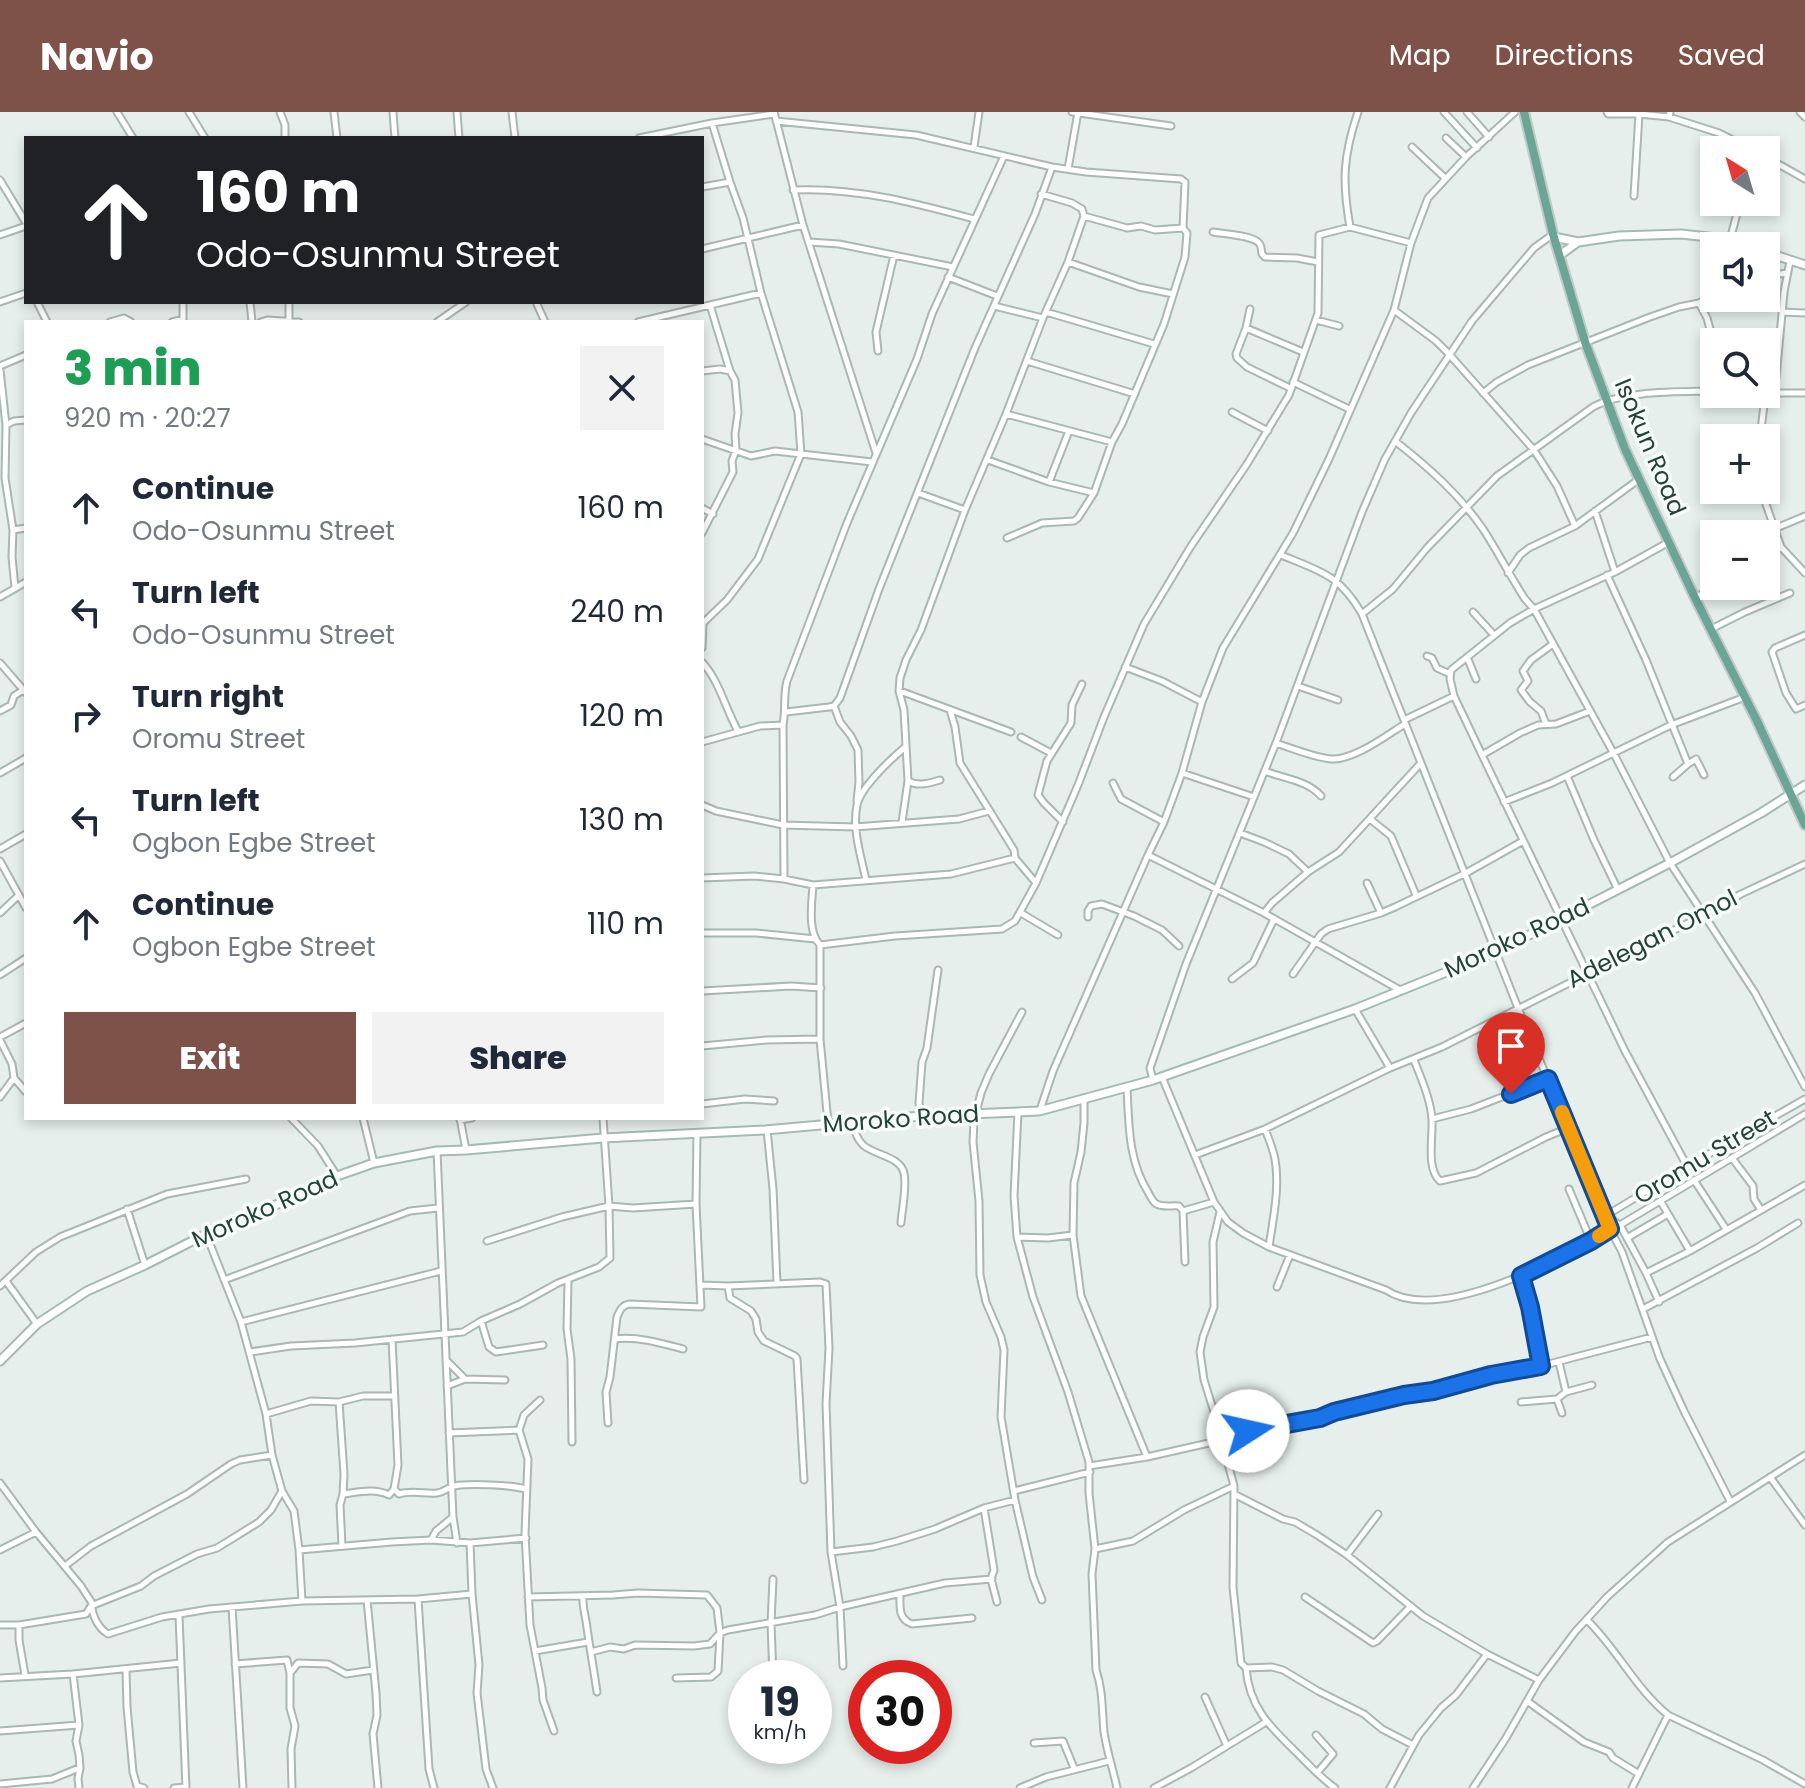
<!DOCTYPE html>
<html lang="en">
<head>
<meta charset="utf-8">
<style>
	body { margin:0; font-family:Poppins,sans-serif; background:#f2f2f3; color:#1f2937; height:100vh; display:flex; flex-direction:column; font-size:30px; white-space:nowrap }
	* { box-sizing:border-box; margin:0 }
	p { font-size:26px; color:#747a83 }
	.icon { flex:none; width:44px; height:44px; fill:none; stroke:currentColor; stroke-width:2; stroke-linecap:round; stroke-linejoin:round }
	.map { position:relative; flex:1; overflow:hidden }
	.sheet { position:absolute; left:24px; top:208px; width:680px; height:800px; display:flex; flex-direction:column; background:#fff; border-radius:0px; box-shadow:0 4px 12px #0003 }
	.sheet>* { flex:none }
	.hud { position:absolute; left:24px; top:24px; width:680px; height:168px; border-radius:0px; box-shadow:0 4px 12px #0003; background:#202124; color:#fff; overflow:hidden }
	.needle { width:52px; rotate:323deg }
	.buttons { position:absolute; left:1700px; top:24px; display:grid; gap:16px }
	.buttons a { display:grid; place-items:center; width:80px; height:80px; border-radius:0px; background:#fff; box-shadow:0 4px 12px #0003; font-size:40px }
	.speed { position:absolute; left:728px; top:1548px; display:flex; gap:16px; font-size:40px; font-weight:700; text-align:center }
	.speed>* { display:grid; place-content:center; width:104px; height:104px; border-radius:50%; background:#fff; box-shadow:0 4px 12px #0003; line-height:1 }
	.speed small { font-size:20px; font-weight:400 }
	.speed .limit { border:12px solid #d22; background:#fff; color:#111 }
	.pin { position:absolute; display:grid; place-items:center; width:68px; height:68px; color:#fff; margin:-82px -34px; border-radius:50% 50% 50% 0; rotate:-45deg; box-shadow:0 0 8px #0007 }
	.pin .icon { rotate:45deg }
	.me { position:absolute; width:88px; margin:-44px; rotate:80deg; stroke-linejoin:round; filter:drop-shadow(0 0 6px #0008) }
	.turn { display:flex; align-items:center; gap:28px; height:168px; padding:0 40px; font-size:36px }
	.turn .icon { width:104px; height:104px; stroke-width:2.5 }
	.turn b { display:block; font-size:56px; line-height:68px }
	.round { display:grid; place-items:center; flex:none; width:84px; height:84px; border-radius:0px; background:#f2f2f3 }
	.overview { display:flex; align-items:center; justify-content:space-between; height:136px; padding:0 40px }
	h1 { font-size:48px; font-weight:800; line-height:60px; color:#1e9e55 }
	.action { display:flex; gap:16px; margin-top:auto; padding:16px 40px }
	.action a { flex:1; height:92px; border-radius:0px; background:#7f5249; color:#fff; font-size:32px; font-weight:800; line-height:92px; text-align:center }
	.action a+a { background:#f2f2f3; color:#1f2937 }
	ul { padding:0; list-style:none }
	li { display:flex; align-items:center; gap:24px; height:104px; padding:0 40px }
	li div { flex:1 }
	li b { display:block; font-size:30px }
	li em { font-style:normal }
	header { display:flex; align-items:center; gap:48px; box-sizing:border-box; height:112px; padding:0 40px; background:#7f5249; color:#fff }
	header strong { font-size:38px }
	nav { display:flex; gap:44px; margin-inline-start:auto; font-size:28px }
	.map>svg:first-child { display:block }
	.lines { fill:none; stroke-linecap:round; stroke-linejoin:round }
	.street-casing { stroke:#a8b8b2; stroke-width:9 }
	.secondary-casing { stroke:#a4bbb3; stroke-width:11 }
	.primary-casing { stroke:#c2cac8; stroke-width:12 }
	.street { stroke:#fff; stroke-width:5 }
	.secondary { stroke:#fff; stroke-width:7 }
	.primary { stroke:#6aa596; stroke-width:8 }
	.route-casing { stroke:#114b97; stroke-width:20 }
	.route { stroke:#1a73e8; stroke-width:14 }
	.slow { stroke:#f59e0b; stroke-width:14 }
	.labels { text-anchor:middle; stroke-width:7; stroke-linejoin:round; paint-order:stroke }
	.street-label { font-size:24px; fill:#24423a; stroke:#f7fbf9 }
</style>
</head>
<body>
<header>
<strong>Navio</strong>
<nav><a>Map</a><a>Directions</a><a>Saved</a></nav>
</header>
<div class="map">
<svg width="1805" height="1676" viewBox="0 0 1805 1676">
	<rect width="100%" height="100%" fill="#e6efeb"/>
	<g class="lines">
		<!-- street casing -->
		<g class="street-casing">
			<path id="street" d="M117 0 133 26
				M189 0 205 26
				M280 0 285 13V26
				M334 0 337 26
				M393 0 395 26
				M457 0 459 26
				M512 0 515 26
				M774 0 803 113 876 341
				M1072 0 1171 14
				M1444 0 1477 36
				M1467 0 1489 25
				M1607 0 1608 2H1639L1669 5 1670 0
				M1800 0 1805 5
				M1669 5 1719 21 1753 38
				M776 9 916 23 1052 55 1086 60 1181 67 1185 70 1183 116 1187 121 1185 145 1164 212 1122 312 1112 330 1094 381 1078 406 1074 409 1042 411 1007 426
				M639 26 712 11 774 2
				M1446 26 1466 45
				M974 35 979 0
				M1412 35 1445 66
				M1766 45 1805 67
				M1068 57 1078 0
				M0 68 26 111
				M702 75 730 70
				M793 78C855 75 915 91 974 107
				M1041 82 1072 91 1082 97 1084 104 1127 116 1141 114 1155 118 1183 116
				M1634 84 1639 2
				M1350 115C1342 70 1343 44 1358 0
				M1213 120C1224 122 1250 123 1258 130 1262 133 1261 138 1262 142L1265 145 1297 146 1318 150
				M0 123 26 114
				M1730 128 1740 90
				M809 130 839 132 953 155
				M702 137 803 113
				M1068 150 1139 175 1173 182
				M1766 164 1787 161
				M948 165 997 184
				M0 190 26 181
				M37 190 47 210
				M183 190V210
				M250 190 252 210
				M289 190V209
				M536 190 545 210
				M1699 191 1707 206 1713 228
				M994 194 1043 206
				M1250 197 1246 216 1236 242 1237 246 1247 255 1290 276
				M1394 198 1436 229 1449 242 1534 338 1557 374 1575 414
				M1046 200 1154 232
				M1782 200 1805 201
				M1316 208 1339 214
				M110 210 124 206 131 210
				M172 210 183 207
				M261 210 267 208 299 210
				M437 210 466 190
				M638 210 761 181
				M1246 216 1303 240
				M878 239 876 220 894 143
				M1027 249 1135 282
				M0 254 26 243
				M0 258 6 313 5 366 13 418 12 445 15 476
				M702 259 720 257 730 259
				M1293 270 1349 297
				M1483 281 1497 270 1528 253 1650 205 1679 195 1699 191 1714 182
				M1767 281H1805
				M1232 300 1268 319
				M1006 302 1112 330
				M6 313 14 309 26 308
				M1760 326 1764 293 1776 266 1784 180 1790 149
				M702 327 751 344 775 339 872 350
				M1395 329C1428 355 1459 382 1483 417 1498 440 1510 464 1525 487L1534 497 1614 642 1670 751 1755 881 1805 975
				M988 348 1049 370 1094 381
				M1049 370 1069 319
				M1761 378 1781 435 1805 461
				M918 381 965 398
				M702 396 713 402
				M1595 399 1615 460
				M1774 417 1805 404
				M13 418 26 416
				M702 421 733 360 732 349 736 338 735 322 738 301 735 268 730 259 710 193
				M1669 430 1615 460 1534 497 1510 511 1451 558 1450 567 1454 584 1482 643 1625 939 1687 1054
				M1281 443C1320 459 1340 463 1362 502L1518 896 1610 1117 1622 1140 1660 1247 1684 1299 1730 1389
				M1766 445 1781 435
				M1508 461 1520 443 1529 436 1575 414 1638 368
				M1607 463 1646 548 1688 652 1673 665
				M0 485 26 470
				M1695 486 1716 474
				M1473 500 1494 523
				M1362 502 1393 477 1427 436 1497 364 1593 295C1623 278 1680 280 1714 279
				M702 512 727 488 758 447 801 342 798 300 761 181 743 106 730 70 712 11
				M1711 517 1745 500 1790 481
				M1805 523 1775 536 1772 540 1786 581 1796 597 1805 593
				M702 536 703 512
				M1427 544 1432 546 1437 556 1450 562
				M1467 545 1476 567
				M702 550C720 570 725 596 738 619
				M0 551 26 581
				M1125 555 1162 569 1202 590
				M1298 574 1338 588
				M900 579 1011 620
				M834 594 840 610 851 624 858 638 859 670 857 689
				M950 598 955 615 960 651 1014 738 1015 746 1036 771
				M0 599 11 593 14 584 23 578
				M786 600 829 595 834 594 840 586 879 477 975 236 1035 102 1052 55
				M1404 608 1454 584
				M1546 612 1541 599 1530 590 1521 578 1528 569 1523 559 1531 548 1553 532
				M1021 625 1051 641
				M702 630 760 614 783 613
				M1276 631C1294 637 1313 645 1331 647 1353 649 1387 623 1405 612
				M1482 643 1520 621 1538 613 1556 612 1590 599
				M1688 652 1696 647 1704 663
				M1265 659C1284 667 1307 668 1321 684
				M0 661 26 646
				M1182 661 1254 685
				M1567 664 1594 728 1618 778
				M908 669C919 675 929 671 940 668
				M1113 671 1121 687 1164 710
				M1504 690 1552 671 1671 613 1745 585
				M702 693 716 699 783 713 855 715 959 707 989 699
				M1370 707 1391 724 1416 783
				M902 710 908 669 904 598 899 579 900 566 906 548 921 518 965 398 1006 302 1043 206 1068 150 1084 104
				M1063 710 1044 691 1038 683 1047 649 1071 611 1072 593 1082 572
				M1240 721 1264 730 1289 742 1308 760
				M0 737 26 722
				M1148 743 1264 801 1400 878
				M0 749 26 796
				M702 766 754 764 784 767 813 773 951 762 1015 746
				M784 767 783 613C786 598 783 584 787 569L847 411 917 247 932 202 1004 44
				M866 768C861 744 852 718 857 693 861 675 890 648 904 636
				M1367 771 1381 801
				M813 773C812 791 807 819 820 833V927L828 1011
				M0 801 18 784
				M1021 801 1058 823
				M1264 801 1272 791 1308 760 1339 740 1420 652
				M1088 805V799L1091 794 1102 792 1134 804 1162 818 1179 834
				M702 821H756L815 827
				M820 833 895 824 1002 817 1015 809 1036 771 1078 673 1104 605 1144 512 1191 434 1247 352 1289 283 1318 201 1319 123 1350 115 1411 131
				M1293 862 1321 822 1328 817 1381 801 1395 795 1466 761 1523 729
				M0 863 26 846
				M1232 867 1253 851 1274 807
				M702 879 791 874 821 876
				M1355 897 1390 956
				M1022 900 989 962 981 981 974 1008 973 1030 979 1089 980 1163 986 1190 1001 1225 1004 1238 1001 1305 1015 1388 1033 1465 1042 1488
				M0 925 26 911
				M0 928 12 952 14 966 26 980
				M702 934 766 928 820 927
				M1414 948C1421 966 1431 988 1432 1008 1433 1025 1426 1057 1440 1069L1476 1061 1546 1025 1568 1016
				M1162 965 1214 1090 1228 1110 1243 1121 1269 1135 1386 1178C1438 1213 1562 1147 1610 1117
				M1153 968 1150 956 1186 852 1276 631 1362 400 1385 347 1411 301 1472 209 1534 136 1552 123
				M1127 976C1129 1012 1128 1048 1148 1080 1150 1084 1152 1088 1155 1091 1161 1096 1172 1093 1179 1094L1183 1099
				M0 985 14 966
				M1084 987V1011L1081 1040 1074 1071 1073 1123 1081 1184 1147 1345
				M702 992 745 987 774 989
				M1040 998 1053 959 1148 743 1164 710 1182 661 1202 590 1223 536 1293 421 1329 347 1394 198 1411 131 1428 86 1466 45 1515 0
				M1018 1000 1014 1084 1017 1125 1033 1185 1068 1280 1089 1350V1381L1095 1437 1092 1462 1096 1558C1103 1578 1102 1599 1104 1620 1107 1640 1113 1657 1117 1676
				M921 1004 919 991 922 950 927 936 938 858
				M291 1006 318 1034 337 1064
				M363 1006 374 1051
				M460 1006 466 1038
				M1432 1007 1471 997 1548 967
				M460 1008 472 1006
				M853 1010C854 1018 857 1027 863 1033 874 1043 900 1044 904 1061 907 1074 902 1097 901 1111
				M1265 1017C1269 1027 1273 1037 1275 1047 1280 1076 1273 1107 1269 1135
				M767 1018 773 1077 777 1171
				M437 1039 453 1405 457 1431
				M1195 1043 1265 1017 1390 956 1442 935 1704 803 1741 782 1805 752
				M1732 1046 1753 1074 1754 1087 1761 1098
				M1694 1068 1726 1117
				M1569 1077 1591 1129
				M1661 1090 1690 1139
				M127 1097 145 1153
				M1220 1100 1213 1130 1214 1195 1203 1225 1200 1240 1204 1268 1214 1300 1234 1374 1233 1475 1241 1551 1246 1556C1249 1595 1270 1615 1297 1641 1309 1653 1321 1666 1335 1676
				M1605 1104 1719 1036 1805 987
				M1607 1108H1612L1620 1113 1646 1161 1659 1190
				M1620 1113 1805 1002
				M206 1122 241 1210 266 1302 272 1343 282 1379 294 1399 299 1438 302 1489
				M1017 1125 1048 1126 1073 1123
				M1627 1126 1668 1102
				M487 1129 562 1105 609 1094 633 1096 696 1092
				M1185 1150 1183 1099 1214 1090
				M1646 1161 1690 1139 1805 1073
				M1521 1164 1530 1195 1541 1254
				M224 1168 410 1099 438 1096
				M568 1168 567 1217 571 1247 572 1330
				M6 1169 37 1212
				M701 1173 728 1174 820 1170 826 1172 829 1236 826 1292 831 1440 840 1495 843 1554
				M0 1174 36 1140 60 1125 167 1082 246 1067
				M728 1174 730 1186 751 1199 756 1207 758 1220 764 1229 795 1244 797 1247 804 1368
				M1277 1175 1290 1143
				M1643 1197 1757 1136 1798 1111
				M481 1209 489 1235 496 1240 543 1233
				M241 1210 441 1159
				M392 1227 398 1353 394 1377
				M615 1227C637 1224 661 1231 683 1237
				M250 1240 291 1234 355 1231 463 1220 481 1209 520 1192 558 1171 599 1155 610 1146 609 1094 603 1006
				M446 1248 465 1267
				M447 1274 465 1267 505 1268
				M1566 1280 1592 1273
				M1557 1287 1566 1280 1559 1250
				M540 1288 524 1303 519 1318 528 1347 525 1422 530 1513 542 1576 543 1588 554 1619
				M339 1290 344 1362 343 1382 340 1393 342 1434
				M1521 1290 1557 1287 1562 1301
				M266 1302 311 1289 339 1290 363 1284H394
				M608 1311 606 1280 610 1265 617 1205C620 1198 622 1193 630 1192L701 1195 696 1092 697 1021
				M449 1321 519 1318
				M1089 1354 1147 1345 1222 1328 1248 1319 1320 1306 1371 1291 1433 1279 1491 1263 1541 1254 1652 1225
				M1770 1365 1805 1413
				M0 1371 36 1420 81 1474 92 1491C91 1502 98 1516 108 1522L162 1505 209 1497 302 1489 418 1487 472 1482
				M1014 1379 1090 1360
				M343 1382C359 1380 375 1376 389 1383L394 1377 399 1382C412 1378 424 1382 437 1381 445 1380 448 1375 454 1374 470 1371 510 1373 526 1377
				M1234 1382 1283 1407 1295 1410 1317 1423 1347 1443 1423 1504 1487 1542 1539 1568
				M984 1396 994 1458 991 1467 997 1490
				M431 1428 436 1419 453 1405
				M470 1431 472 1482 479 1553 477 1581 486 1657 493 1676
				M1095 1437 1133 1429 1184 1398 1234 1374
				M0 1438 36 1420
				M299 1438 392 1430 431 1428 470 1431 526 1426
				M831 1440 873 1435 897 1429 935 1417 984 1396 1015 1388
				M1347 1443 1378 1402
				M65 1454 91 1434 187 1382 231 1352 240 1348 272 1343
				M773 1467 771 1511 773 1566
				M900 1482C900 1495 898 1507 912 1512L972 1506
				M583 1484C582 1495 586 1505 587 1516 590 1537 594 1559 597 1580
				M528 1485 613 1483 638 1481 707 1483 717 1496 720 1521 718 1559 711 1565 676 1566
				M1305 1485 1373 1531 1377 1529 1411 1494
				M418 1487 429 1657 434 1676
				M367 1488 376 1581 377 1603 373 1622 378 1676
				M232 1495 243 1676
				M179 1504 186 1676
				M1587 1508C1617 1537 1635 1576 1668 1603L1763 1648 1805 1672
				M0 1513H19L86 1502 91 1494 141 1474 154 1464 197 1442 217 1436 259 1410 271 1398 282 1379
				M19 1513V1528L25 1563
				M535 1539 588 1530
				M591 1540 610 1535 624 1537 635 1533 694 1534 710 1532 720 1521 728 1518 815 1503 840 1495 945 1471 992 1467
				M235 1552 287 1548 290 1561V1596L295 1614 291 1637 292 1676
				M1246 1556 1272 1555 1283 1558 1318 1579 1364 1602 1382 1617 1413 1633
				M126 1558 127 1595 133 1660 137 1674 144 1676
				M291 1560 298 1551 328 1552 346 1562 373 1558
				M73 1562 79 1613 76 1629 79 1643 80 1656 78 1667 79 1676
				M0 1566 73 1562 181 1551
				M1205 1585 1227 1634
				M1527 1589 1584 1630 1609 1640 1613 1646 1639 1662
				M0 1619 79 1613
				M1316 1623 1333 1642 1317 1661
				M1034 1631 1063 1629 1074 1656
				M0 1672 52 1667 79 1656
				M174 1676 186 1675
				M1020 1676 1046 1665 1109 1649
				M1154 1676 1191 1656 1266 1610
				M1390 1676 1419 1623 1441 1596 1456 1583 1487 1542
				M1473 1676 1506 1626 1539 1568 1575 1520 1607 1485 1668 1430 1805 1343
				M1632 1676 1668 1603"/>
		</g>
		<!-- secondary casing -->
		<g class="secondary-casing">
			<path id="secondary" d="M1554 125 1578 130 1619 124 1681 122 1726 127 1748 134
				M1766 140 1805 153
				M1560 143 1578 130
				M0 1249 37 1212 87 1179 145 1153 206 1122 278 1092 337 1064 374 1051 437 1039 466 1038 603 1026 765 1018 921 1004 1039 999 1153 968 1355 897 1496 840 1670 751 1761 701 1805 673"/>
		</g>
		<!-- primary casing -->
		<g class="primary-casing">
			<path id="primary" d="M1524 0 1553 122 1585 230 1625 337 1695 486 1757 609 1805 713"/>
		</g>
		<!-- street -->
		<use href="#street" class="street"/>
		<!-- secondary -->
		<use href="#secondary" class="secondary"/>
		<!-- primary -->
		<use href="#primary" class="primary"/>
	</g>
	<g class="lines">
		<!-- route casing -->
		<g class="route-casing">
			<path id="route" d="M1248 1319 1320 1306 1334 1300 1404 1283 1433 1279 1491 1263 1541 1254 1530 1195 1521 1164 1591 1129 1610 1117 1548 967 1511 982"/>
		</g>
		<!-- route -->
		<use href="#route" class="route"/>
		<!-- slow -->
		<path class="slow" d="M1562 1000 1610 1117 1599 1124"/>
	</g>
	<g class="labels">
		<!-- street labels -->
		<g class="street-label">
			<text transform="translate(1650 335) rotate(67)" y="8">Isokun Road</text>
			<text transform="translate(1517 826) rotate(-25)" y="8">Moroko Road</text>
			<text transform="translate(1652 827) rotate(-27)" y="8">Adelegan Omol</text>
			<text transform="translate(901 1007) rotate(-4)" y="8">Moroko Road</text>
			<text transform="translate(1705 1045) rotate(-31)" y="8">Oromu Street</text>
			<text transform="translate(265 1097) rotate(-24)" y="8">Moroko Road</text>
		</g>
	</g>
</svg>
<div class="buttons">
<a><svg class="needle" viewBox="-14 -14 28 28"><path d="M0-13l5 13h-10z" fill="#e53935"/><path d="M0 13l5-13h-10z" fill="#747a83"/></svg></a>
<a><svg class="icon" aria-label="sound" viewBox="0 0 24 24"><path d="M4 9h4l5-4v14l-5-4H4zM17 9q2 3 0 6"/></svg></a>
<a><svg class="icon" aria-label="search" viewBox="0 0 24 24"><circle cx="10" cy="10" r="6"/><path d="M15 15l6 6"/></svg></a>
<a>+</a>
<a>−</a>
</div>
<div class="speed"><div>19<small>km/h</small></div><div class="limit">30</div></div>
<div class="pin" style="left:1511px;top:982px;background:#d93025"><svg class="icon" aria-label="arrive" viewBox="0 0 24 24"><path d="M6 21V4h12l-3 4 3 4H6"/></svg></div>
<svg class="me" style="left:1248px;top:1319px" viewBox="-20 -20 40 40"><circle r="19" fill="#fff"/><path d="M0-13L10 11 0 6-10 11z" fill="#1a73e8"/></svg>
<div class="hud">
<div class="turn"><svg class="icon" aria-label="ahead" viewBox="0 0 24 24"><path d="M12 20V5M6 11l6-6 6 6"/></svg><div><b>160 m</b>Odo-Osunmu Street</div></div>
</div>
<section class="sheet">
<div class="overview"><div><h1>3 min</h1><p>920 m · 20:27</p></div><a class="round"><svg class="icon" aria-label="close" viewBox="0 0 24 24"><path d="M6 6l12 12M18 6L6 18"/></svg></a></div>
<ul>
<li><svg class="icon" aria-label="ahead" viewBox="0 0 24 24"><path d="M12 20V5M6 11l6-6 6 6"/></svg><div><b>Continue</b><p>Odo-Osunmu Street</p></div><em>160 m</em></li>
<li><svg class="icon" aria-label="left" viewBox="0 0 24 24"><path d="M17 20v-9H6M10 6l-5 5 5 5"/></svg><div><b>Turn left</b><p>Odo-Osunmu Street</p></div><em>240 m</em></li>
<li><svg class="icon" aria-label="right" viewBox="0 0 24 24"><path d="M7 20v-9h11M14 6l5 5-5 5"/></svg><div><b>Turn right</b><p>Oromu Street</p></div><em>120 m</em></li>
<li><svg class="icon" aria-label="left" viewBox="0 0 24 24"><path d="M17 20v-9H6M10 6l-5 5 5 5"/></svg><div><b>Turn left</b><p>Ogbon Egbe Street</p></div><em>130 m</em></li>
<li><svg class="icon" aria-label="ahead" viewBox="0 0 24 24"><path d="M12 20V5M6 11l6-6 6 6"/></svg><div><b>Continue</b><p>Ogbon Egbe Street</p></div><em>110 m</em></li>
</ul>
<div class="action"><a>Exit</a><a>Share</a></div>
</section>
</div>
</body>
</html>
